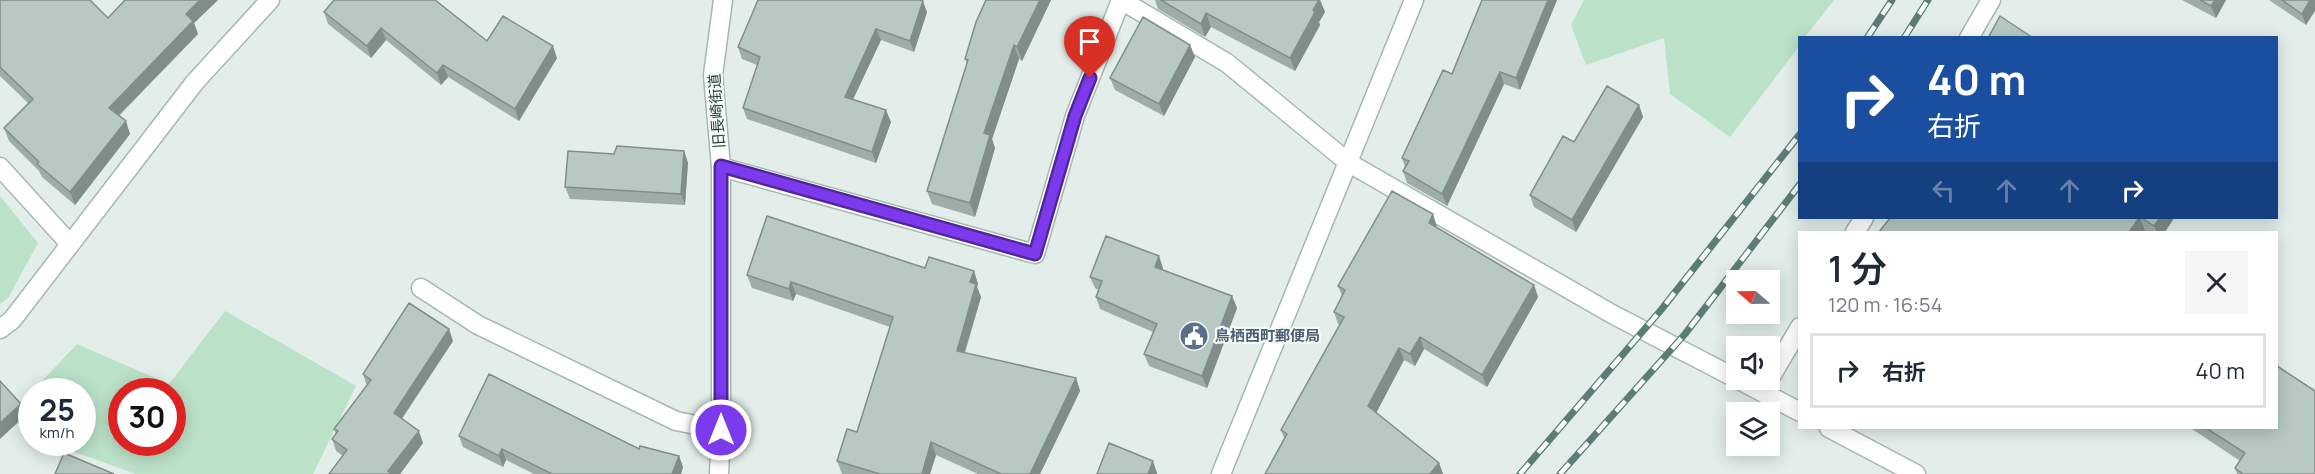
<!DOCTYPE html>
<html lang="ja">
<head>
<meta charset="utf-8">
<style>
	body { margin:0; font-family:Manrope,"Noto Sans JP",sans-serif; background:#f6f6f7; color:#1f2937; height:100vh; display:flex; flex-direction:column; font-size:22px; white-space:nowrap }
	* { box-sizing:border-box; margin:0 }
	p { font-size:20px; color:#747a83 }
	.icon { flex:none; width:33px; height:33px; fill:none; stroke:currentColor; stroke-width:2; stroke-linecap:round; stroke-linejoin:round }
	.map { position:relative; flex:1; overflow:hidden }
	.sheet { position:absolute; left:1798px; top:231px; width:480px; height:198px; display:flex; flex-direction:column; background:#fff; border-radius:0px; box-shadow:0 3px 15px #0003 }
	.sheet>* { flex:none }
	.hud { position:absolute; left:1798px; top:36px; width:480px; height:183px; border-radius:0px; box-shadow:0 3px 15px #0003; background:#1a4fa0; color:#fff; overflow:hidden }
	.needle { width:39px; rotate:290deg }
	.controls { position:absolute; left:1726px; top:270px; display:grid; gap:12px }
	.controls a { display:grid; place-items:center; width:54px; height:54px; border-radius:0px; background:#fff; box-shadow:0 3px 15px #0003; font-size:30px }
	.speed { position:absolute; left:18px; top:378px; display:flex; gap:12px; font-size:30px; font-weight:700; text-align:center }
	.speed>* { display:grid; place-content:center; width:78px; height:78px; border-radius:50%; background:#fff; box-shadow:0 3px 15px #0003; line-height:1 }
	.speed small { font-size:15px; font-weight:400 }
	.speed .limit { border:9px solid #d22; background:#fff; color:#111 }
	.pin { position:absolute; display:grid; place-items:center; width:51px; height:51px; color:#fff; margin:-62px -26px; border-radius:50% 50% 50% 0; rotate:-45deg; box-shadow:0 0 6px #0007 }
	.pin .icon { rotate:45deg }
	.me { position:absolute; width:66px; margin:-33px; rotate:0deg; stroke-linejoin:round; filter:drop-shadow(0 0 4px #0008) }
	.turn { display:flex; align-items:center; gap:21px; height:126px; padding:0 30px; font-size:27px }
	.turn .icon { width:78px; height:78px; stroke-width:2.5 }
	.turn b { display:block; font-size:42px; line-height:51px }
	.lanes { display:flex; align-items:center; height:57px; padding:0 30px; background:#0003; justify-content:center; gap:30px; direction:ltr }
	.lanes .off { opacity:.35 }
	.round { display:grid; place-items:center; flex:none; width:63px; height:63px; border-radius:0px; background:#f6f6f7 }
	.summary { display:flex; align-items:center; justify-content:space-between; height:102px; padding:0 30px }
	h1 { font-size:36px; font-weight:600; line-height:45px }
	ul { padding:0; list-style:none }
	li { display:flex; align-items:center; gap:18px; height:75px; margin:0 12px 9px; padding:0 18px; border:3px solid #e0e1e3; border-radius:0px }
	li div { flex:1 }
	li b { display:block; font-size:22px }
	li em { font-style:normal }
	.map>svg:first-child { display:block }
	.green { fill:#bbe1c8; fill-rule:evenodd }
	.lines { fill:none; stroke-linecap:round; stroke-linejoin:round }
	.service-casing { stroke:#a5b7b2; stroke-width:21 }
	.minor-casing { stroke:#a5b7b2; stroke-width:21 }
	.tertiary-casing { stroke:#a5b7b2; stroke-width:21 }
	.service { stroke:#fff; stroke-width:18 }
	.minor { stroke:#fff; stroke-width:18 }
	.tertiary { stroke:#fff; stroke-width:18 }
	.rail-casing { stroke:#5c7d76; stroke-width:7 }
	.rail { stroke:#f4faf8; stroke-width:4.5; stroke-dasharray:14; stroke-linecap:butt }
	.wall { fill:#9eada8 }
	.shaded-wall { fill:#818d88 }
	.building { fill:#b8c9c3; stroke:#818d88; stroke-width:1.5 }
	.route-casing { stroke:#51269a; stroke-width:15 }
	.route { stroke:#7c3aed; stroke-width:10 }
	.labels { text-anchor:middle; stroke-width:4.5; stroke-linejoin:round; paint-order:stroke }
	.street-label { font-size:15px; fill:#21413b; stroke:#f4faf8 }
	.service-label { font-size:15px; font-weight:bold; fill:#4e5e75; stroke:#f4faf8; text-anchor:start }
</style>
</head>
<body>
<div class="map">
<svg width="2315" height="474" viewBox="0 0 2315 474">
	<rect width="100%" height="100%" fill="#e3eeea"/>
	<!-- green -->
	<path class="green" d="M1584 0H1834L1805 37 1800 38V45L1730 137 1670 94 1664 38 1586 65 1571 25Z
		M0 196 38 243 8 298 0 304Z
		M225 311 356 386 313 474H136L69 450 66 443 82 442V392L46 391 42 381 77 344 169 384ZM122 392H172V442H122Z"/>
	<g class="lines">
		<!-- service casing -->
		<g class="service-casing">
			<path id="service" d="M421 288 478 325 676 421 721 430"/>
		</g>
		<!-- minor casing -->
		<g class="minor-casing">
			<path id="minor" d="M1121 0 1227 63 1349 163 1612 314 1737 379
				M1969 38 1991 0
				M0 167 70 244
				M721 167 1035 254 1075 116 1121 0
				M1855 232 1864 218
				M0 329 12 320 195 82 270 0
				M1770 378 1800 327
				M1739 380 1800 412
				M1829 428 1916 474
				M719 474 721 430V167L713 75 723 0"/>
		</g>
		<!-- tertiary casing -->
		<g class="tertiary-casing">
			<path id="tertiary" d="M1221 474 1414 0"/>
		</g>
		<!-- service -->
		<use href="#service" class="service"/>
		<!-- minor -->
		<use href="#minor" class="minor"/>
		<!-- tertiary -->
		<use href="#tertiary" class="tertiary"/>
		<!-- rail casing -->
		<g class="rail-casing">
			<path id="rail" d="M1867 38 1892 0
				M1904 38 1928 0
				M1520 474 1661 310 1800 134
				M1560 474 1685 334 1800 184"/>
		</g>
		<!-- rail -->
		<use href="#rail" class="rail"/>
	</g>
	<!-- wall -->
	<path class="wall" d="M0 0 108 18 125 0H218L194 23 198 34 119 116 130 134 75 205 42 177 39 171 9 141 4 128 28 103 0 76Z
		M986 0H1051L1022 61 1019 59 992 139 995 148 975 217 932 204 927 191 967 64 965 59Z
		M1155 0H1320L1325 12 1319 22 1320 25 1295 71 1211 27 1205 37 1158 9Z
		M1557 0 1520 90 1504 84 1447 206 1407 183 1403 171 1405 167 1402 158Z
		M2182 0H2226L2216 18Z
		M2269 0H2315L2306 25Z
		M324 12 487 41 557 58 519 121 448 77 441 85 386 40 371 58 328 24Z
		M927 12 914 52 881 40 853 99 891 122 876 163 747 119 743 108 757 65 742 59 738 47Z
		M1190 45 1195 57 1164 116 1115 90 1110 78Z
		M1639 105 1643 117 1576 232 1534 207 1530 195 1574 142Z
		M684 151 688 163 685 205 570 199 565 187 614 154Z
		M1890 218H2174L2165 232H2147L2145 231 2144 232H1879Z
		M1437 227V228L1534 285 1538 297 1487 387 1424 349 1415 366 1404 360 1376 413 1439 463 1443 474H1265L1284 438 1281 430 1339 325 1338 324 1334 312 1342 296 1338 286Z
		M925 268 974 271 978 284 977 287 981 297 965 353 1076 378 1080 391 1040 474H978L936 455 930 474H842L837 461 857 432 890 327 796 294 793 301 752 288 747 275Z
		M1163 268V270L1232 296 1237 308 1207 388 1149 366 1144 354 1153 332 1100 309 1096 297 1098 290 1095 288 1090 277Z
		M453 341 402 419 423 443 400 474H329L343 456 336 451 332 439 336 434 334 429 367 386 363 374Z
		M2191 428H2277L2315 474H2237L2235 468 2240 461 2192 429Z
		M459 436 639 449 679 456 683 467 681 474H534L506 460 503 467 463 447Z"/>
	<!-- shaded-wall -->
	<path class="shaded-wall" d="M200 0H218L194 23 198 34 113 121 109 108 186 14Z
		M1040 0H1051L1022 61 1017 47Z
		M1319 0H1320L1325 12 1319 22 1320 25 1295 71 1290 58Z
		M1548 0H1557L1520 90 1516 78Z
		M2215 0H2226L2216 18 2211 6Z
		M2310 0H2315V11L2306 25 2302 14Z
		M923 1 927 12 914 52 910 41Z
		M1206 13 1211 27 1205 37 1201 24Z
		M381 28 386 40 371 58 367 46Z
		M876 29 881 40 849 108 845 97Z
		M1014 45 1019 59 992 139 995 148 975 217 970 203 984 133Z
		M1190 45 1195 57 1164 116 1159 104Z
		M553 46 557 58 519 121 515 109Z
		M443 65 448 77 441 85 437 73Z
		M1500 72 1504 84 1447 206 1442 194Z
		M1639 105 1643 117 1576 232 1572 220Z
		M886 110 891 122 876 163 872 152Z
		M126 121 130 134 75 205 70 192Z
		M684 151 688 163 685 205 681 194Z
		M1433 214 1437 227 1433 235 1429 223Z
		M2139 218H2140L2145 231 2144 232H2129Z
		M2160 218H2174L2165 232H2157L2154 226Z
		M1159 256 1163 268 1159 279 1155 267Z
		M974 271 978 284 977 287 981 297 961 364 957 351 970 282Z
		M791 282 796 294 793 301 789 289Z
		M1534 285 1538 297 1487 387 1482 375Z
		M1232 296 1237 308 1207 388 1202 376Z
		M449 329 453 341 398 424 394 413Z
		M1420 337 1424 349 1415 366 1410 354Z
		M1399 348 1404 360 1373 419 1368 406Z
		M1076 378 1080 391 1040 474H1030Z
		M21 404 26 415 0 439V423Z
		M419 431 423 443 400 474H390L388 471Z
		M931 442 936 455 930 474H922Z
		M502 449 506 460 503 467 499 456Z
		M679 456 683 467 681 474H672Z
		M1153 461 1157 473V474H1148Z
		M1439 463 1443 474H1430Z"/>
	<!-- building -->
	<path class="building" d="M0 0H90L108 18 125 0H200L186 14 193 21 109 108 126 121 70 192 37 164 39 162 4 128 33 99 0 67Z
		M334 0H435L487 41 503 16 553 46 515 109 443 65 437 73 381 28 367 46 324 12Z
		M758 0H920L923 1 910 41 876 29 845 97 886 110 872 152 743 108 760 57 738 47Z
		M986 0H1040L1017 47 1014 45 984 133 990 135 970 203 927 191 968 60 965 59 976 22Z
		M1161 0H1319L1313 10 1315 12 1290 58 1206 13 1201 24Z
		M1482 0H1548L1516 78 1500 72 1442 194 1403 171 1409 161 1402 158 1443 70 1452 74Z
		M2200 0H2215L2211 6Z
		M2282 0H2310L2302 14Z
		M2000 16 2033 38H1988Z
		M1143 17 1190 45 1159 104 1110 78Z
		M1607 86 1639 105 1572 220 1530 195 1563 136 1574 142Z
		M617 146 684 151 681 194 565 187 568 151 614 154Z
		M1392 191 1433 214 1429 223 1534 285 1482 375 1420 337 1410 354 1399 348 1368 406 1439 463 1430 474H1265L1287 434 1281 430 1344 317 1334 312 1345 290 1338 286Z
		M767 216 925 268 929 257 974 271 970 282 976 284 957 351 1076 378 1030 474H1001L931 442 922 474H880L837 461 847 429 857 432 893 317 791 282 789 289 747 275Z
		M1890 218H2139L2129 232H1879Z
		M2142 218H2160L2154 226Z
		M1106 236 1159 256 1155 267 1232 296 1202 376 1144 354 1157 324 1096 297 1102 281 1090 277Z
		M409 303 449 329 394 413 419 431 388 471 392 474H329L347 450 332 439 338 431 334 429 371 380 363 374Z
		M2277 366 2315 391V474H2243L2235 468 2245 453 2206 428H2277Z
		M489 374 639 449 640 446 679 456 672 474H552L502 449 499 456 459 436Z
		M0 381 21 404 0 423Z
		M1109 443 1153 461 1148 474H1097Z
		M64 453 114 474H55Z"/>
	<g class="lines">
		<!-- route casing -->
		<g class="route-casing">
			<path id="route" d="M721 430V166L1035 254 1075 116 1090 78"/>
		</g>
		<!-- route -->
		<use href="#route" class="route"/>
	</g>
	<!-- icons -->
	<defs>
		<g id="civic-disc" transform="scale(1.5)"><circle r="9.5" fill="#5c6f8a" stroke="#f4faf8"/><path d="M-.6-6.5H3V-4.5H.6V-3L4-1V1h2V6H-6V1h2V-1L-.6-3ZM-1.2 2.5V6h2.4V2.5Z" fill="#fff"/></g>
	</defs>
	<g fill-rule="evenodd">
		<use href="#civic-disc" x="1194" y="336"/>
	</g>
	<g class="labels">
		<!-- street labels -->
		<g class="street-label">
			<text transform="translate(717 111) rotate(-94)" y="5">旧長崎街道</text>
		</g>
		<!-- service labels -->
		<g class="service-label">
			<text x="1215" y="341">鳥栖西町郵便局</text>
		</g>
	</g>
</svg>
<div class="controls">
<a><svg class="needle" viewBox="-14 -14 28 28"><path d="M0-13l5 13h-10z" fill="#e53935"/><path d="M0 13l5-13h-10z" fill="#747a83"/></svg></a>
<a><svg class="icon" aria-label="sound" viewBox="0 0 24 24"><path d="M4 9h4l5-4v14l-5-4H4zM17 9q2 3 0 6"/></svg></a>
<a><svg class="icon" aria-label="layers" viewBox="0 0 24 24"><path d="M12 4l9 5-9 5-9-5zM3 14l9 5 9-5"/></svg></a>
</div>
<div class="speed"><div>25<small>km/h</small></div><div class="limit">30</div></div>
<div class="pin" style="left:1090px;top:78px;background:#d93025"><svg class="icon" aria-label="arrive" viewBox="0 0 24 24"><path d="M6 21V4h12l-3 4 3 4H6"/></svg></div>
<svg class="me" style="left:721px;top:430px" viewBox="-20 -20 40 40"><circle r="17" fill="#7c3aed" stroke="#fff" stroke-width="3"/><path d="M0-11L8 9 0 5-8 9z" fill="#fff"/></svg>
<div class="hud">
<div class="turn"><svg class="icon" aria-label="right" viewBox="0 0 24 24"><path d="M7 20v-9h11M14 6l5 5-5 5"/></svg><div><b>40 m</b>右折</div></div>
<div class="lanes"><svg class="icon off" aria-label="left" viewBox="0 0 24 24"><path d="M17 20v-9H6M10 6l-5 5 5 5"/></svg><svg class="icon off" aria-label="ahead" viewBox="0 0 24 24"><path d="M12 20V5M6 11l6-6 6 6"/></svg><svg class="icon off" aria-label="ahead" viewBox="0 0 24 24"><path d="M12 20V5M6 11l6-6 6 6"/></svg><svg class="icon" aria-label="right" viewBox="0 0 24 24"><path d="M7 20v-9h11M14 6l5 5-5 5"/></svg></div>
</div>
<section class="sheet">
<div class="summary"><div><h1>1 分</h1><p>120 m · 16:54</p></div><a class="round"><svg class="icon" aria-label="close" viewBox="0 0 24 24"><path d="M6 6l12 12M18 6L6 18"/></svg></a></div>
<ul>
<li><svg class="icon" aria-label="right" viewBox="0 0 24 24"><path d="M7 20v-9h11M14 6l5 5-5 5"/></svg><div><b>右折</b></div><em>40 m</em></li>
</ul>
</section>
</div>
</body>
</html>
